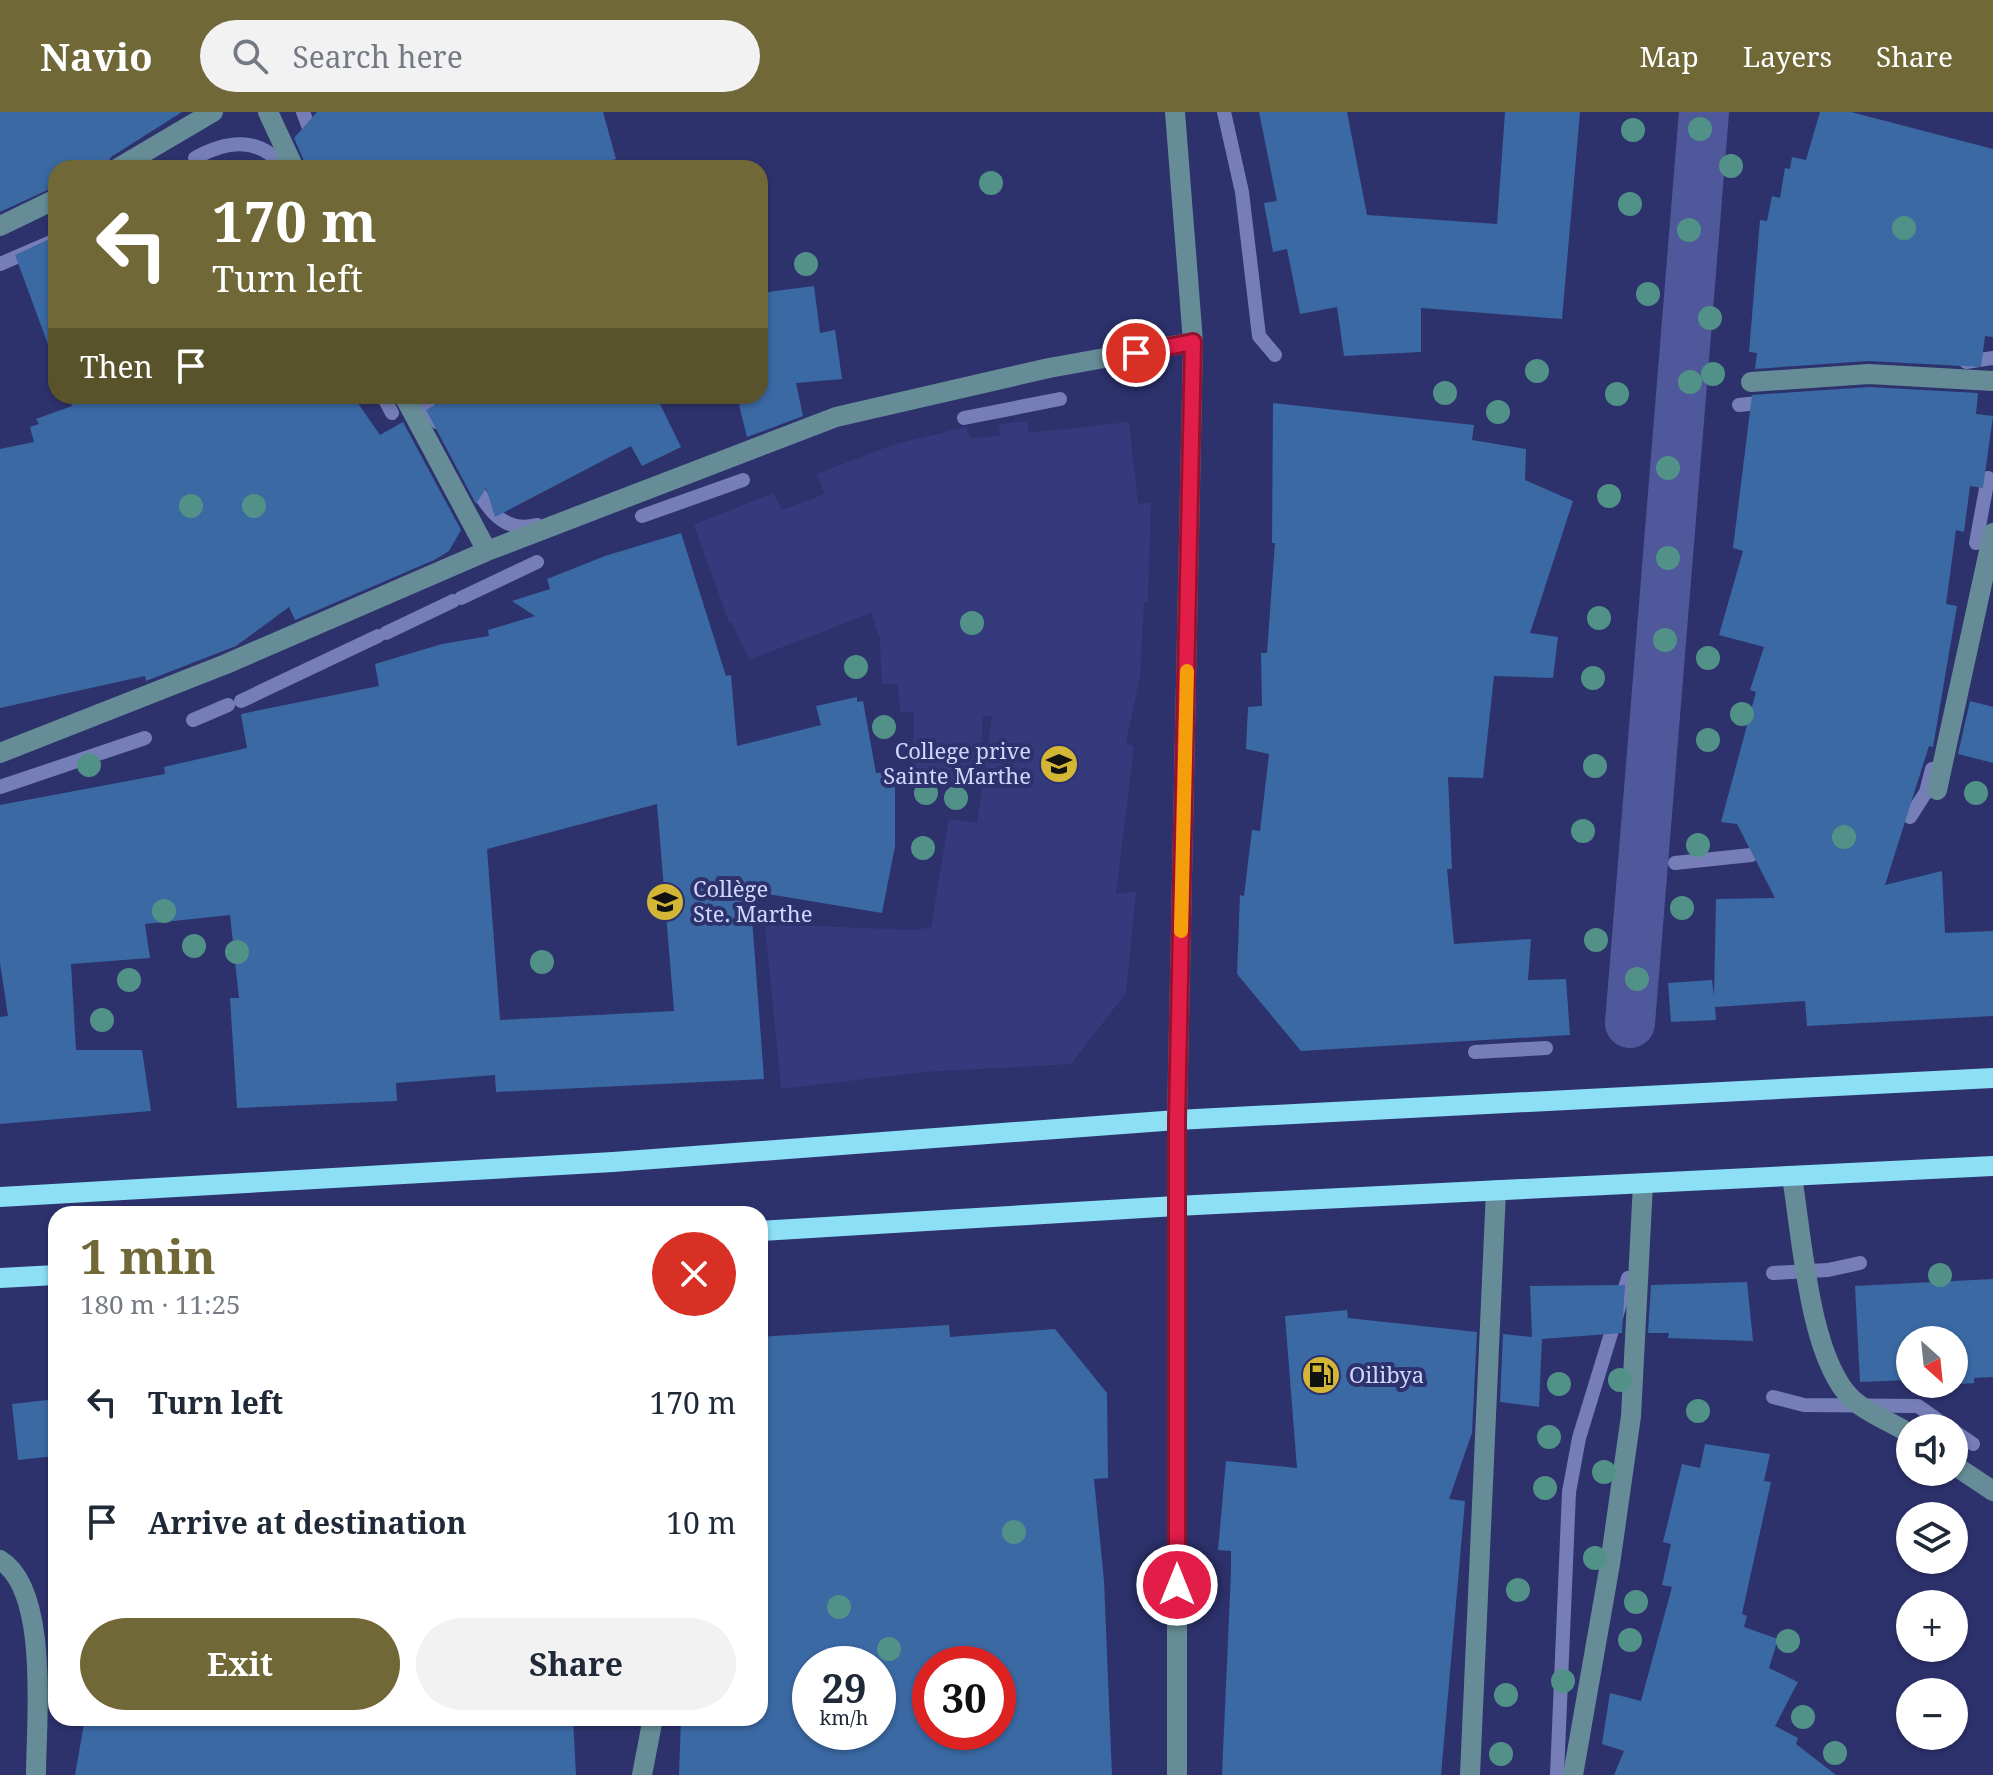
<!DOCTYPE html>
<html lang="en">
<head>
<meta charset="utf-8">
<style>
	body { margin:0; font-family:"Noto Serif",serif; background:#f2f2f3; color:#1f2937; height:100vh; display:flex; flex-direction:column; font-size:30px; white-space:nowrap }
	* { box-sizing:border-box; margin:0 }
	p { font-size:26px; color:#747a83 }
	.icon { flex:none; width:44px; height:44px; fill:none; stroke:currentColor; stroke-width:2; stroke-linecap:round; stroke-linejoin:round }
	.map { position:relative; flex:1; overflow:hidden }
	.details { position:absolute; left:48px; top:1094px; width:720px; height:520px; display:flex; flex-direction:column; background:#fff; border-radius:24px; box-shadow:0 2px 6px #0004 }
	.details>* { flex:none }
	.hud { position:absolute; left:48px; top:48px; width:720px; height:244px; border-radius:24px; box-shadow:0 2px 6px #0004; background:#706836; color:#fff; overflow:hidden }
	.needle { width:52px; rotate:153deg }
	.fabs { position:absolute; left:1896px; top:1214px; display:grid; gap:16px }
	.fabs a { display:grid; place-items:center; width:72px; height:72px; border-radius:50%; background:#fff; box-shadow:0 2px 6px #0004; font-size:40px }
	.speed { position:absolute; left:792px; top:1534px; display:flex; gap:16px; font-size:40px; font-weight:700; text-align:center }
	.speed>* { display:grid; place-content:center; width:104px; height:104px; border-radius:50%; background:#fff; box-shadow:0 2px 6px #0004; line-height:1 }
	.speed small { font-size:20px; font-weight:400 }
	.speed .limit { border:12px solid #d22; background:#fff; color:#111 }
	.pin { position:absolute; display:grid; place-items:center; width:68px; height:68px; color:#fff; margin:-34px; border:4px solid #fff; border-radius:50%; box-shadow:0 2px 8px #0007 }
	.me { position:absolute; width:88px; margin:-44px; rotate:0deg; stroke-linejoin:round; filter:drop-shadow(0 0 6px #0008) }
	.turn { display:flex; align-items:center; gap:28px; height:168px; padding:0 32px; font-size:36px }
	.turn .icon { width:104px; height:104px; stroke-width:2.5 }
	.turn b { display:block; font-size:56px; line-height:68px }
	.then { display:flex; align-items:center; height:76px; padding:0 32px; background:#0003; gap:16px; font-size:30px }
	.round { display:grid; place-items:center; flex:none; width:84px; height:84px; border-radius:42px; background:#f2f2f3 }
	.headline { display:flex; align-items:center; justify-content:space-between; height:136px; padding:0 32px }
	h1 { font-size:48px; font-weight:700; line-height:60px; color:#706836 }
	.primary-button { display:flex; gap:16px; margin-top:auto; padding:16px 32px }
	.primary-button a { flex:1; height:92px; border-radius:48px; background:#706836; color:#fff; font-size:32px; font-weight:700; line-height:92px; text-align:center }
	.primary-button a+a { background:#f2f2f3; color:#1f2937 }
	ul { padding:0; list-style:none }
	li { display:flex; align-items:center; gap:24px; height:120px; padding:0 32px }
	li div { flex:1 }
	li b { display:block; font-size:30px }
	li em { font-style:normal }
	header { display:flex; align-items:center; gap:48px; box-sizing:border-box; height:112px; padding:0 40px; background:#706836; color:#fff }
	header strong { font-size:38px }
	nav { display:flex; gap:44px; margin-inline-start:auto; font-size:28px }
	.search { width:560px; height:72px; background:#f2f2f3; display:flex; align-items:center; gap:20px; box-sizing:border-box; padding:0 28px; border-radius:44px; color:#747a83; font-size:30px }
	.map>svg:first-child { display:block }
	.built { fill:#343a7c }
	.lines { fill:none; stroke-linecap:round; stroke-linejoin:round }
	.stream { stroke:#767eb8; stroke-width:14 }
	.canal { stroke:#4f589b; stroke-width:50 }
	.building { fill:#3b69a4; fill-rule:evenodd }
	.minor { stroke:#668d97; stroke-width:20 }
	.major { stroke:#8cdff4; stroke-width:20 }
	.tree { fill:#529188 }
	.route-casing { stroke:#92132f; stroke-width:20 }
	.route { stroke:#e11d48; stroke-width:14 }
	.slow { stroke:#f59e0b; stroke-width:14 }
	.labels { text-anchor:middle; stroke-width:8; stroke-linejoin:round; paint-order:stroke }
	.poi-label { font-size:22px; fill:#d0d7fc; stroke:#2d326d; text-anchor:start }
</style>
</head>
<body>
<header>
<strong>Navio</strong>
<div class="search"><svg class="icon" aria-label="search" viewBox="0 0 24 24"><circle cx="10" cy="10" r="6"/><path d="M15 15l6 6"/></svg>Search here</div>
<nav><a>Map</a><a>Layers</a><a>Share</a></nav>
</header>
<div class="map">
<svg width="1993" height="1663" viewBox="0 0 1993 1663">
	<rect width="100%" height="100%" fill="#2d326d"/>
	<!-- built -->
	<path class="built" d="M1027 309 1029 321 1129 310 1138 392 1151 390 1148 490 1144 491 1140 564 1126 631 1134 634 1116 782 1136 779 1126 881 1071 952 924 960 781 977 765 812 915 818 931 815 949 707 977 711 992 605 983 604 979 670 913 671 914 599 900 601 898 572H882L880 527 871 501 749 548 732 511 729 510 694 413 773 381 782 398 825 382 817 362 892 333 966 315 970 326 1000 324 999 312Z"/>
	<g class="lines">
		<!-- stream -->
		<path class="stream" d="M303 0 324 56
			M1224 0 1242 80 1259 224 1275 243
			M195 46C227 28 260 24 284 56
			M0 152 56 128
			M1966 250 1993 246
			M383 284 392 301
			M422 284 437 310
			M1739 293 1767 290
			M964 306 1060 287
			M472 369C487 395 502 422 537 413
			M642 404 743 368
			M1976 431 1988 366
			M461 486 537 450
			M386 521 453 489
			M241 589 378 524
			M193 608 228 593
			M0 675 145 626
			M1910 705 1926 680 1932 657
			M1675 751 1751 743
			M1475 940 1546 936
			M1773 1161 1828 1158 1860 1151
			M1773 1285 1804 1293 1918 1294 1949 1316
			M1954 1319 1973 1332
			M1557 1663 1569 1380 1579 1326 1628 1166"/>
		<!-- canal -->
		<path class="canal" d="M1630 911 1704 0"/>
	</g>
	<!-- building -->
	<path class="building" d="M0 0H182L111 45 105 56H56V74L0 100Z
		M317 0H603L616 47 591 56H307L294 26Z
		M1259 0H1347L1367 103 1497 112 1505 0H1580L1562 207 1421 196V240L1344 244 1337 195 1300 202 1287 137 1273 140 1264 91 1277 89Z
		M1820 0H1851L1993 37V225L1985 224 1981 255 1868 249 1755 257 1757 241 1749 240 1760 108 1767 109 1772 84 1780 86 1785 56 1790 57 1792 45 1806 48Z
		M56 124V242L52 243 15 143Z
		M814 174 820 221 835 218 842 267 796 271 803 304 747 325 739 293 760 284V181Z
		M1869 275 1978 281 1976 302 1993 304 1983 376 1970 374 1964 420 1956 418 1946 492 1957 494 1933 635 1929 634 1885 773 1942 759 1945 821 1993 819V904L1807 914 1805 889 1715 895 1716 908 1671 910 1668 871 1712 868 1714 885 1716 787 1775 786 1737 712 1721 710 1756 580 1750 578 1764 535 1719 523 1743 439 1733 436 1752 283Z
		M68 284H353L380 323 403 310 461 418 449 439 434 448 295 508 289 495 236 534 146 569 145 564 0 596V337L34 330 30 315 39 312 36 307 72 294Z
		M450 284H656L681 335 642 354 631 334 495 405 486 376 476 392 426 298Z
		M1273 291 1474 313 1472 328 1526 337 1525 368 1573 389 1530 521 1558 525 1553 566 1494 564 1483 666 1448 665 1452 757H1447L1454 832 1531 827 1528 868 1566 867 1570 923 1301 939 1237 862 1240 783 1244 784 1252 718 1260 719 1269 642 1246 637 1248 595 1262 594 1261 541H1267L1275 431H1272Z
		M681 421 726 564 731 563 737 634 821 613 816 594 857 585V590L863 589 876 661 895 660V734L882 801 750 779 764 967 496 980 495 963 396 971 397 989 237 996 230 886H239L230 803 145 812 150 846 71 852 76 938H142L151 999 0 1012V905L8 904 0 851V693L165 662 164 655 247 636 241 602 379 574 375 552 442 532 489 524 488 518 535 504 512 489 550 477 547 467 605 444ZM657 692 674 899 500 908 487 737Z
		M1970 589 1993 595V651L1958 642Z
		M1993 1167V1265L1974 1266V1271L1931 1274 1954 1272V1228H1910V1268L1860 1270 1855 1174Z
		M1747 1170 1753 1229 1668 1226 1669 1221H1648L1651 1173Z
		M1625 1173 1622 1221 1542 1227 1539 1295 1500 1290 1503 1222 1532 1225 1530 1174Z
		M1347 1198 1348 1206 1477 1220 1472 1321 1449 1387 1465 1389 1441 1663H1222L1231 1460V1439L1218 1438 1226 1349 1297 1356 1285 1204Z
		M949 1213 950 1225 1055 1217 1107 1281 1108 1366 1094 1367 1104 1469 1112 1663H679L681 1606H760V1225ZM810 1552H878V1620H810ZM930 1552H998V1620H930Z
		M56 1287V1344L18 1348 12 1292Z
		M1705 1332 1770 1342 1764 1369 1771 1370 1742 1502 1747 1504 1744 1515 1778 1527 1769 1556 1798 1570 1775 1614 1798 1626 1796 1632 1836 1663H1614L1624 1639 1602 1632 1610 1581 1641 1589 1672 1475 1662 1473 1671 1432 1663 1430 1682 1352 1700 1356Z
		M85 1606H573L576 1663H75Z"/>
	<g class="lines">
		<!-- minor -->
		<path class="minor" d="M268 0 294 56
			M1175 0 1193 230 1177 1008V1663
			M118 56 213 0
			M0 114 56 87
			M1751 270 1869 262 1993 269
			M404 284 487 439
			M0 641 226 552 487 439 836 305 1049 256 1193 230
			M1937 678 1993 421
			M1792 1065C1802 1124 1809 1246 1852 1287 1868 1302 1892 1310 1910 1322
			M1954 1353 1993 1379
			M0 1448C50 1478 36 1611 36 1663
			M642 1663 653 1606
			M1470 1663 1496 1078
			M1573 1663 1610 1452 1631 1304 1643 1072"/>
		<!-- major -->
		<path class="major" d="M0 1085 613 1050 1177 1008 1993 966
			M760 1119 1176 1094 1993 1054
			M0 1166 56 1163"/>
	</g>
	<!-- trees -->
	<g class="tree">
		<circle cx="1700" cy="17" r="12"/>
		<circle cx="1633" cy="18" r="12"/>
		<circle cx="1731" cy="54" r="12"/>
		<circle cx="991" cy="71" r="12"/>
		<circle cx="1630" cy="92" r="12"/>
		<circle cx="1904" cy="116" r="12"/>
		<circle cx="1689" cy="118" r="12"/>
		<circle cx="806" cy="152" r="12"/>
		<circle cx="1648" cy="182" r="12"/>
		<circle cx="1710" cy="206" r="12"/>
		<circle cx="1537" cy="259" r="12"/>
		<circle cx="1713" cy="262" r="12"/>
		<circle cx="1690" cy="270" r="12"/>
		<circle cx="1445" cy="281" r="12"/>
		<circle cx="1617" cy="282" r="12"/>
		<circle cx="1498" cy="300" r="12"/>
		<circle cx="1668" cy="356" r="12"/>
		<circle cx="1609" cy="384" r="12"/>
		<circle cx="191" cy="394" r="12"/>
		<circle cx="254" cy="394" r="12"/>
		<circle cx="1668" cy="446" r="12"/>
		<circle cx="1599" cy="506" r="12"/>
		<circle cx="972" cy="511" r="12"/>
		<circle cx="1665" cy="528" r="12"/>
		<circle cx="1708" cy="546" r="12"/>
		<circle cx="856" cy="555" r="12"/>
		<circle cx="1593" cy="566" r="12"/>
		<circle cx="1742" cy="602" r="12"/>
		<circle cx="884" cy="615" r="12"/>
		<circle cx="1708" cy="628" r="12"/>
		<circle cx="89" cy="653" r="12"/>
		<circle cx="1595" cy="654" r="12"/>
		<circle cx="926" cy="681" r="12"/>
		<circle cx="1976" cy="681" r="12"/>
		<circle cx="956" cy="686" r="12"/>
		<circle cx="1583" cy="719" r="12"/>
		<circle cx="1844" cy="725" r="12"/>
		<circle cx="1698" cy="733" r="12"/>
		<circle cx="923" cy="736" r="12"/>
		<circle cx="1682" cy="796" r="12"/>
		<circle cx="164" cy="799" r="12"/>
		<circle cx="1596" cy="828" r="12"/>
		<circle cx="194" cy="834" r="12"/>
		<circle cx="237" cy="840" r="12"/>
		<circle cx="542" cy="850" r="12"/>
		<circle cx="1637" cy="867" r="12"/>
		<circle cx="129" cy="868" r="12"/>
		<circle cx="102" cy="908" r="12"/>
		<circle cx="1940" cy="1163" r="12"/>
		<circle cx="1620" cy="1268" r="12"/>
		<circle cx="1559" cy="1272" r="12"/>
		<circle cx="1698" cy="1299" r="12"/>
		<circle cx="1549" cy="1325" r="12"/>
		<circle cx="1604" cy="1360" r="12"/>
		<circle cx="1545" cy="1376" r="12"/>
		<circle cx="1014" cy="1420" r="12"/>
		<circle cx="1595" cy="1446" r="12"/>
		<circle cx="1518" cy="1478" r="12"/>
		<circle cx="1636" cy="1490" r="12"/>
		<circle cx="839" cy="1495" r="12"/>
		<circle cx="1630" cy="1528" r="12"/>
		<circle cx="1788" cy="1529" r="12"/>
		<circle cx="889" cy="1537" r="12"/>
		<circle cx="1563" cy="1569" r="12"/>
		<circle cx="1506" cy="1583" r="12"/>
		<circle cx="1803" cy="1605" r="12"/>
		<circle cx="1835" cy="1641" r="12"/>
		<circle cx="1501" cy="1642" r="12"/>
	</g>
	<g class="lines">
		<!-- route casing -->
		<g class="route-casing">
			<path id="route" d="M1136 241 1193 230 1177 1008V1473"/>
		</g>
		<!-- route -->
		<use href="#route" class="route"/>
		<!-- slow -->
		<path class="slow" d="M1181 819 1187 559"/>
	</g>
	<!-- icons -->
	<defs>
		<g id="school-disc" transform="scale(2)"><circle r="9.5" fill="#d3b635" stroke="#2d326d"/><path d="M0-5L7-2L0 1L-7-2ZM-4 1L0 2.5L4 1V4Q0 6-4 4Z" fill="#111"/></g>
		<g id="fuel-disc" transform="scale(2)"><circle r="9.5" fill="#d3b635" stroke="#2d326d"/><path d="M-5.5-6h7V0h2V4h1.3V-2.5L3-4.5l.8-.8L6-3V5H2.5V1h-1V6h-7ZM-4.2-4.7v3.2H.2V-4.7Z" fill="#111"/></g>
	</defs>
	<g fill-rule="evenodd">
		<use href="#school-disc" x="1059" y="652"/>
		<use href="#school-disc" x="665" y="790"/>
		<use href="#fuel-disc" x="1321" y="1263"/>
	</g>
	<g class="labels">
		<!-- poi labels -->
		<g class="poi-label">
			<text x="1031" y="647" text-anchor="end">College prive<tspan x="1031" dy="25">Sainte Marthe</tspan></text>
			<text x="693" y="785">Collège<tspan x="693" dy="25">Ste. Marthe</tspan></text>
			<text x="1349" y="1271">Oilibya</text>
		</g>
	</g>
</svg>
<div class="fabs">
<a><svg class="needle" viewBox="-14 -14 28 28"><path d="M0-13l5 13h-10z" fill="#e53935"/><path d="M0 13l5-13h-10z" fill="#747a83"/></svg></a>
<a><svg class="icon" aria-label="sound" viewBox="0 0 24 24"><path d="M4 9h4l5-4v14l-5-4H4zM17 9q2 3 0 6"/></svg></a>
<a><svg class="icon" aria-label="layers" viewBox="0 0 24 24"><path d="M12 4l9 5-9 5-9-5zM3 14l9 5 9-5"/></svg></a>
<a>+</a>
<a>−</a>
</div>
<div class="speed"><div>29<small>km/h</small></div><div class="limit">30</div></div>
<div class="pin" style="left:1136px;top:241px;background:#d93025"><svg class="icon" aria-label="arrive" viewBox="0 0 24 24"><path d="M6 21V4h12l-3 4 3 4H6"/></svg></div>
<svg class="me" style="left:1177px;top:1473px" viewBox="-20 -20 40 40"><circle r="17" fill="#e11d48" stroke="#fff" stroke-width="3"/><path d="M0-11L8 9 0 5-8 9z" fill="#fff"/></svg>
<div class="hud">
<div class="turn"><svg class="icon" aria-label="left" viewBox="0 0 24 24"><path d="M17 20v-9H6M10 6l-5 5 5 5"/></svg><div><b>170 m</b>Turn left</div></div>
<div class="then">Then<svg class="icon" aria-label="arrive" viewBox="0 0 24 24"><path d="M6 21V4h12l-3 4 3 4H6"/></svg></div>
</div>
<section class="details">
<div class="headline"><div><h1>1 min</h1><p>180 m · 11:25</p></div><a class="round" style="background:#d93025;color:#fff"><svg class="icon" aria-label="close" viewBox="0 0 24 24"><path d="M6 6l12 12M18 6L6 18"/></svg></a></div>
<ul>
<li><svg class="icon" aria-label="left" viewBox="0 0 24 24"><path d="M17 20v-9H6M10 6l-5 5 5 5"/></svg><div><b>Turn left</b></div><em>170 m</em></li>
<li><svg class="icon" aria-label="arrive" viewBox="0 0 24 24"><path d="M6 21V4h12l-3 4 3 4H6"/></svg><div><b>Arrive at destination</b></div><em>10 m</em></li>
</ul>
<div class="primary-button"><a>Exit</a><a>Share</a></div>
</section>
</div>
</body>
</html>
